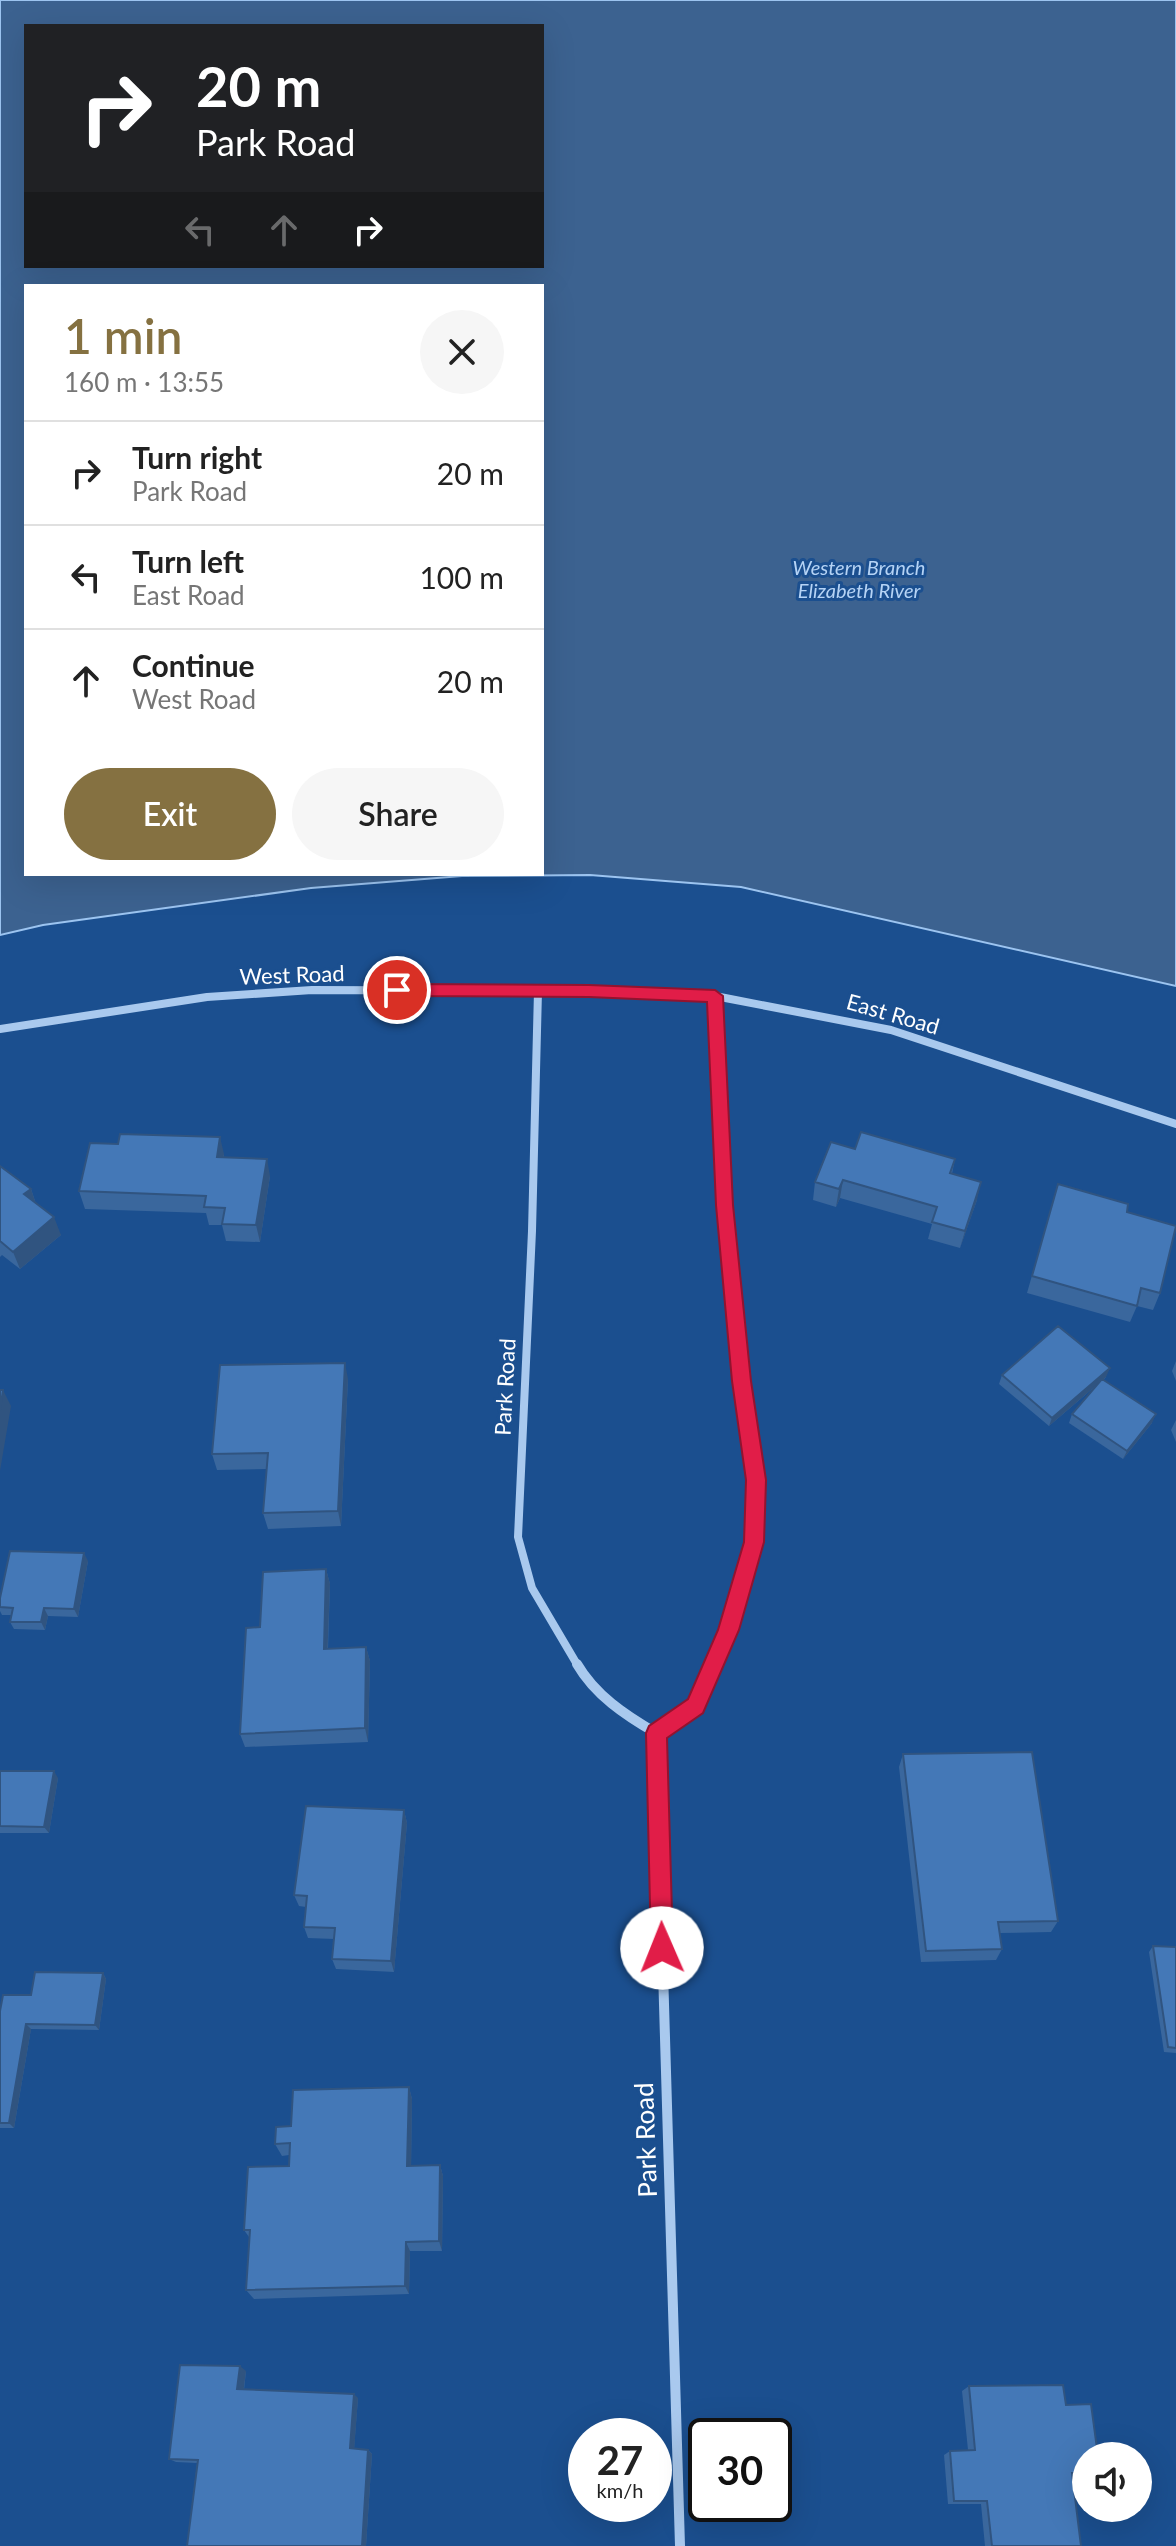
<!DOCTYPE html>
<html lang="en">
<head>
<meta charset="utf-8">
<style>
	body { margin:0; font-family:Lato,sans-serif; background:#f6f6f6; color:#222; height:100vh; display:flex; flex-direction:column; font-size:30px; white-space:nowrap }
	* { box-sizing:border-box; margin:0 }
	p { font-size:26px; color:#767676 }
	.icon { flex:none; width:44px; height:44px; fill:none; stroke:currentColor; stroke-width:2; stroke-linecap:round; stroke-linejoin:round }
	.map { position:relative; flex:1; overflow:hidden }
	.drawer { position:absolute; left:24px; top:284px; width:520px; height:592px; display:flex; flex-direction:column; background:#fff; border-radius:0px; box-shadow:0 8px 32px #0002 }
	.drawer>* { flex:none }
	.guide { position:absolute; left:24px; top:24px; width:520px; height:244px; border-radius:0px; box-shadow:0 8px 32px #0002; background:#202124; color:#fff; overflow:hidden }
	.controls { position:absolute; left:1072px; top:2442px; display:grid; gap:16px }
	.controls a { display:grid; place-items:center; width:80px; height:80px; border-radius:50%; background:#fff; box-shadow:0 8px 32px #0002; font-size:40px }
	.speed { position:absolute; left:568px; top:2418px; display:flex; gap:16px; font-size:40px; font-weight:700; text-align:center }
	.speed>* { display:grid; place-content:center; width:104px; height:104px; border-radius:50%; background:#fff; box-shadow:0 8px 32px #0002; line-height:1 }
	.speed small { font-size:20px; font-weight:400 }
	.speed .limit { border:4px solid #111; border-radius:12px; background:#fff; color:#111 }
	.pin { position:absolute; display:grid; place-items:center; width:68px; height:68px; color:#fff; margin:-34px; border:4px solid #fff; border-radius:50%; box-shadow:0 2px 8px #0007 }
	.me { position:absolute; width:88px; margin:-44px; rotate:359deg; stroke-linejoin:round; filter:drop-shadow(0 0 6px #0008) }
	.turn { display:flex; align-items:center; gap:28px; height:168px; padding:0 40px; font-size:36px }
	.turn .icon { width:104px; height:104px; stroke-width:2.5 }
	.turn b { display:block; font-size:56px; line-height:68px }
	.lanes { display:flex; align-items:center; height:76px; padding:0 40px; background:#0003; justify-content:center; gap:40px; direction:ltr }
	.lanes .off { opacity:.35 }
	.round { display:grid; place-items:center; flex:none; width:84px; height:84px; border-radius:42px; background:#f6f6f6 }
	.overview { display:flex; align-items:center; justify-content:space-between; height:136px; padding:0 40px }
	h1 { font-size:48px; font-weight:600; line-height:60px; color:#857141 }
	.action { display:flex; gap:16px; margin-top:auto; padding:16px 40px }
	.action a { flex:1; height:92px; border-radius:48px; background:#857141; color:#fff; font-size:32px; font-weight:600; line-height:92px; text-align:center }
	.action a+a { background:#f6f6f6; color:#222 }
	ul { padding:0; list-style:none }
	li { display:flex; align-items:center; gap:24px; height:104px; padding:0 40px; border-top:2px solid #e0e0e0 }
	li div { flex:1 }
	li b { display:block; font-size:30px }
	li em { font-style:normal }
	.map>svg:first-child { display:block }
	.water { fill:#3c6290; stroke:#9cc4f0; stroke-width:2; fill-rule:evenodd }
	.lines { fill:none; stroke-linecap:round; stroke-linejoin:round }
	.street-far1 { stroke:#a9c9ee; stroke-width:8 }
	.street { stroke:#a9c9ee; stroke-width:10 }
	.wall { fill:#3a679d }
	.shaded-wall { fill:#305480 }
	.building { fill:#4478b7; stroke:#305480; stroke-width:2 }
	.route { fill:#e11d48; stroke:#92132f; stroke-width:2 }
	.labels { text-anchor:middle; stroke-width:6; stroke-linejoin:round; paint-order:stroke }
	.far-water-label { font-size:20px; font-style:italic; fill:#b5d3f5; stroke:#1b4f8f }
	.street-label { font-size:22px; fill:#fff; stroke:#1b4f8f }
	.near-street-label { font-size:26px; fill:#fff; stroke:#1b4f8f }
</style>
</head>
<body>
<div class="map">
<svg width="1176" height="2546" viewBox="0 0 1176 2546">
	<rect width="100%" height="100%" fill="#1b4f8f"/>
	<!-- water -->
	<path class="water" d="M0 0H1176V986L741 887 590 875 462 876 311 888 43 925 0 935ZM26 26H542V266H26ZM26 286H542V874H26Z"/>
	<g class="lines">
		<!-- street-far1 -->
		<path class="street-far1" d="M538 991 532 1231 518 1537 532 1588 578 1666
			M0 1029 207 997 312 990 589 991 715 996 891 1030 1176 1124
			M713 1666C727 1633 751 1574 754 1539 760 1474 744 1411 738 1346 727 1230 721 1113 715 996"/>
		<!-- street -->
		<path class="street" d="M577 1664C595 1695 625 1715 656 1733
			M656 1733 680 2546
			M656 1733 696 1706 714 1664"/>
	</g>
	<!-- wall -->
	<path class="wall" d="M855 1149 955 1159 952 1174 977 1200 960 1248 928 1239 932 1224 840 1198 836 1207 813 1200 815 1182Z
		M224 1154V1157L270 1176 260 1242 226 1241 222 1225H209L206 1213 85 1209 79 1191Z
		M0 1166 31 1189 36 1204 61 1235 20 1269 2 1255 0 1257Z
		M1053 1202 1127 1212 1160 1293 1153 1310 1137 1306 1130 1322 1027 1293Z
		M1176 1361V1381L1172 1371Z
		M1002 1375 1106 1377 1103 1380 1152 1423 1123 1459 1069 1423 1072 1414 1098 1384 1049 1426 999 1384Z
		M348 1379 341 1526 268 1529 263 1513 267 1469 217 1470 212 1454Z
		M1176 1420V1442L1171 1430Z
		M88 1561 78 1617 48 1616 45 1630 14 1629 10 1622 11 1615H2L0 1611V1598Z
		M326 1569 330 1584 328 1649 366 1647 370 1661 368 1742 245 1747 240 1734 260 1627Z
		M903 1754 1058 1921 1051 1932 999 1933 1002 1949 996 1960 921 1962 899 1767Z
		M0 1771 58 1778 49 1833H0Z
		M404 1810 407 1823 394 1972 336 1969 332 1959 334 1939 308 1938 304 1927 306 1907 299 1906 294 1895Z
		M1153 1946 1176 1947V2053L1164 2052 1149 1952Z
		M103 1973 106 1979 99 2030 31 2029 14 2128H0V2011L31 1995Z
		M409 2087 412 2099 411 2166 440 2165 443 2176 442 2251H410L409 2294 254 2299 246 2290 249 2237 244 2230 289 2166V2155L282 2156 275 2144 291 2126Z
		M246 2371 244 2390 358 2398 354 2449 368 2450 372 2454 366 2546H187L197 2463 176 2462 169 2459Z
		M969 2386 1066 2405 1086 2456V2476H1072L1081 2546H985L981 2504H948L944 2455 950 2451 968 2450 962 2391Z"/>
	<!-- shaded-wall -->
	<path class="shaded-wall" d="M220 1137 224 1154 221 1174 217 1157Z
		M267 1159 270 1176 260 1242 256 1225Z
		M843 1180 840 1198 836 1207 839 1189Z
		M981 1182 977 1200 960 1248 965 1231Z
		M31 1189 37 1207 24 1194Z
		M54 1217 61 1235 20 1269 13 1252Z
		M345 1363 348 1379 341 1526 338 1511Z
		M1110 1368 1106 1377 1049 1426 1052 1418Z
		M3 1390 11 1406 0 1471V1410Z
		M1156 1414 1152 1423 1123 1459 1127 1451Z
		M84 1553 88 1561 78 1617 74 1609Z
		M326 1569 330 1584 327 1663 324 1649Z
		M44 1608 48 1616 45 1630 41 1622Z
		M366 1647 370 1661 368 1742 365 1728Z
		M54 1771 58 1778 49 1833 44 1827Z
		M404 1810 407 1823 394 1972 391 1961Z
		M103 1973 106 1979 99 2030 95 2025Z
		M26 2024 31 2029 14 2128 9 2123Z
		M409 2087 412 2099 411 2177 407 2166Z
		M440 2165 443 2176 442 2251 439 2241Z
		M406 2242 410 2251 409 2294 405 2286Z
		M240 2366 246 2371 243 2394 237 2389Z
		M354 2394 358 2398 354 2452 350 2448Z
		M368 2450 372 2454 366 2546H362Z"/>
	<!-- building -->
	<path class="building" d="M861 1132 955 1159 950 1173 981 1182 965 1231 932 1222 937 1207 843 1180 839 1189 815 1182 831 1142 855 1149Z
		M120 1134 220 1137 217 1157 267 1159 256 1225 222 1224 225 1208 204 1207 206 1196 79 1191 90 1143 118 1144Z
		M0 1166 31 1189 24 1194 54 1217 13 1252 0 1241Z
		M1058 1184 1128 1204 1127 1212 1176 1226 1160 1293 1141 1288 1137 1306 1032 1276Z
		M1058 1326 1110 1368 1052 1418 1002 1375Z
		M345 1363 338 1511 263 1513 268 1453 212 1454 220 1365Z
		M1102 1379 1156 1414 1127 1451 1072 1414Z
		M0 1390H3L0 1410Z
		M10 1551 84 1553 74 1609 44 1608 41 1622H10L13 1608 0 1607V1598Z
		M326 1569 324 1649 366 1647 365 1728 240 1734 246 1628 260 1627 263 1572Z
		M1032 1752 1058 1921 998 1922 1002 1949 926 1951 903 1754Z
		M0 1771H54L44 1827 0 1826Z
		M306 1806 404 1810 391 1961 332 1959 335 1928 304 1927 307 1896 294 1895Z
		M1153 1946 1176 1947V2048L1168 2047Z
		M35 1972 103 1973 95 2025 26 2024 9 2123H0V2011L3 1995H31Z
		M409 2087 407 2166 440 2165 439 2241 406 2242 405 2286 246 2290 250 2230H244L248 2167 289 2166 290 2143 275 2144 276 2127 291 2126 293 2090Z
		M180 2365 240 2366 237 2389 354 2394 350 2448 368 2450 362 2546H187L198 2460 169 2459Z
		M1063 2385 1066 2405 1091 2404 1098 2456H1086V2473H1072L1081 2546H992L987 2501H954L950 2451 975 2450 969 2386Z"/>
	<!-- route -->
	<path class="route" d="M397 984 589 985 715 990 723 996 733 1205 751 1381 766 1480 764 1542 739 1630 703 1713 667 1738 673 1948 670 1956 662 1960 654 1956 651 1948 646 1733 649 1726 688 1699 718 1630 744 1542 746 1480 732 1381 716 1205 707 1002 589 997 397 996 389 990Z"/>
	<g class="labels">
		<!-- far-water labels -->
		<g class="far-water-label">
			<text x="859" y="575">Western Branch<tspan x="859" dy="23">Elizabeth River</tspan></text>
		</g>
		<!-- street labels -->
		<g class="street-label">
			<text transform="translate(292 975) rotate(-2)" y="8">West Road</text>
			<text transform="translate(893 1014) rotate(16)" y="8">East Road</text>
			<text transform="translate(505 1387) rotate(-87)" y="8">Park Road</text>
		</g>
		<!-- near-street labels -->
		<g class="near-street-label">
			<text transform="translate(646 2140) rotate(-92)" y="9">Park Road</text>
		</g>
	</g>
</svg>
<div class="controls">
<a><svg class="icon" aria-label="sound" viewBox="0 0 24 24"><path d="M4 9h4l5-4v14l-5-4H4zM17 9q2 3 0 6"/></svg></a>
</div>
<div class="speed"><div>27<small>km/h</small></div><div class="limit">30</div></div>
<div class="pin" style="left:397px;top:990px;background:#d93025"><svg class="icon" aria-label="arrive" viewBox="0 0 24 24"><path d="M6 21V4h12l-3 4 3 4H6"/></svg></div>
<svg class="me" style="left:662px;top:1948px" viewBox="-20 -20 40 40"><circle r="19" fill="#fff"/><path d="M0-13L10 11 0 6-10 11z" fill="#e11d48"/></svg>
<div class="guide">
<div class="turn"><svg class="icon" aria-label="right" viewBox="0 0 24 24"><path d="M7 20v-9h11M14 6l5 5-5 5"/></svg><div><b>20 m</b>Park Road</div></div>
<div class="lanes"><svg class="icon off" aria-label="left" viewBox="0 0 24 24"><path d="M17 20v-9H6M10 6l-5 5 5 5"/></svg><svg class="icon off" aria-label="ahead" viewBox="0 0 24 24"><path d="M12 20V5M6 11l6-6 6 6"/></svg><svg class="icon" aria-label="right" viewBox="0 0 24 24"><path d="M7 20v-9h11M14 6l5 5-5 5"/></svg></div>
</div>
<section class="drawer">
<div class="overview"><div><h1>1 min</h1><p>160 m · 13:55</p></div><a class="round"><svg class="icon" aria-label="close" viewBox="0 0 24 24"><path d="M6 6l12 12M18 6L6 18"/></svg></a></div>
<ul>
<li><svg class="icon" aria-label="right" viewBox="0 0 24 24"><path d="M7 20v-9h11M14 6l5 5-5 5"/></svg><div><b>Turn right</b><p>Park Road</p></div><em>20 m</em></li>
<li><svg class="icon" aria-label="left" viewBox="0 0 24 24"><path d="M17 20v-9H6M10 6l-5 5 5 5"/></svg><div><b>Turn left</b><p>East Road</p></div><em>100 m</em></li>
<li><svg class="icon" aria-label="ahead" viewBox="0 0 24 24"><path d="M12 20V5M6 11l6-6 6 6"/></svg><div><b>Continue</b><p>West Road</p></div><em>20 m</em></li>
</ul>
<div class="action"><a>Exit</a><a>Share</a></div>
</section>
</div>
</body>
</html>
